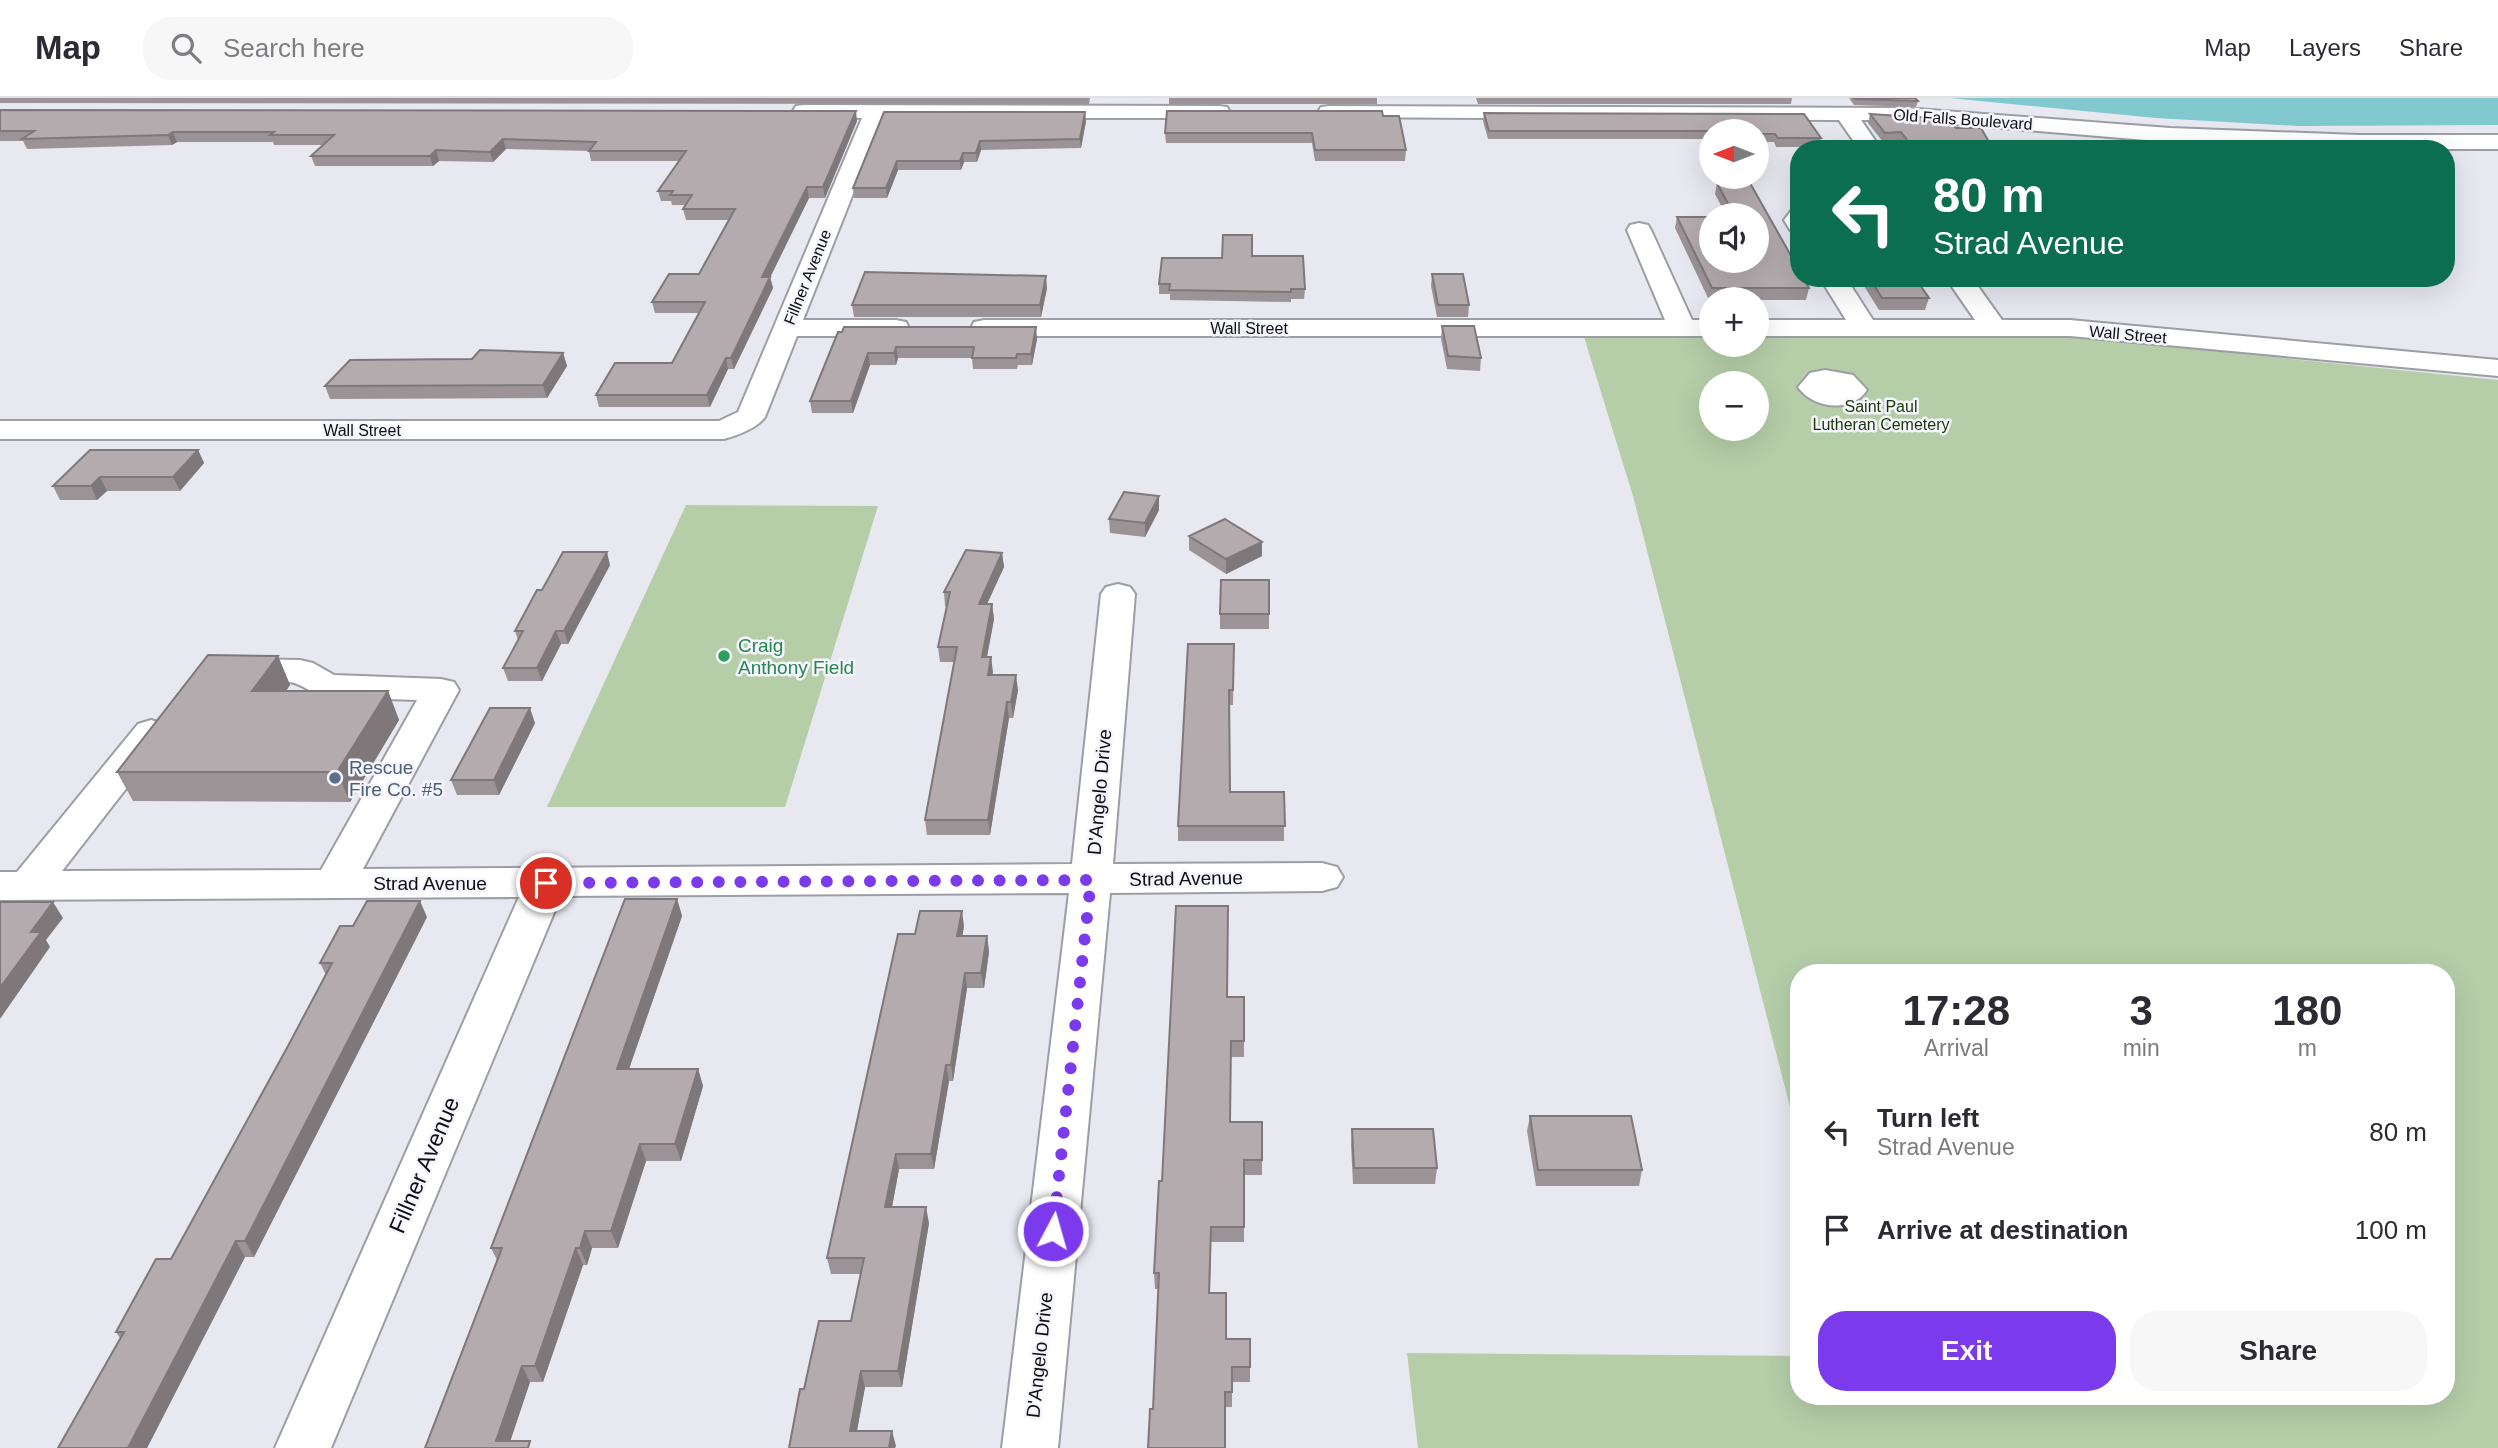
<!DOCTYPE html>
<html lang="en">
<head>
<meta charset="utf-8">
<style>
	body { margin:0; font-family:Arial,sans-serif; background:#f7f7f7; color:#2b2b33; height:100vh; display:flex; flex-direction:column; font-size:26px; white-space:nowrap }
	* { box-sizing:border-box; margin:0 }
	p { font-size:23px; color:#7c7c81 }
	.icon { flex:none; width:38px; height:38px; fill:none; stroke:currentColor; stroke-width:2; stroke-linecap:round; stroke-linejoin:round }
	.map { position:relative; flex:1; overflow:hidden }
	.side { position:absolute; left:1790px; top:866px; width:665px; height:441px; display:flex; flex-direction:column; background:#fff; border-radius:28px; box-shadow:0 7px 28px #0002 }
	.side>* { flex:none }
	.hud { position:absolute; left:1790px; top:42px; width:665px; height:147px; border-radius:28px; box-shadow:0 7px 28px #0002; background:#0b6e4f; color:#fff; overflow:hidden }
	.needle { width:46px; rotate:270deg }
	.controls { position:absolute; left:1699px; top:21px; display:grid; gap:14px }
	.controls a { display:grid; place-items:center; width:70px; height:70px; border-radius:50%; background:#fff; box-shadow:0 7px 28px #0002; font-size:35px }
	.pin { position:absolute; display:grid; place-items:center; width:60px; height:60px; color:#fff; margin:-30px; border:4px solid #fff; border-radius:50%; box-shadow:0 2px 7px #0007 }
	.me { position:absolute; width:77px; margin:-38px; rotate:6deg; stroke-linejoin:round; filter:drop-shadow(0 0 5px #0008) }
	.turn { display:flex; align-items:center; gap:24px; height:147px; padding:0 28px; font-size:32px }
	.turn .icon { width:91px; height:91px; stroke-width:2.5 }
	.turn b { display:block; font-size:49px; line-height:60px }
	.eta { display:flex; justify-content:space-evenly; align-items:center; height:119px; text-align:center }
	.eta b { font-size:42px; font-weight:700; line-height:49px }
	.action { display:flex; gap:14px; margin-top:auto; padding:14px 28px }
	.action a { flex:1; height:80px; border-radius:28px; background:#7c3aed; color:#fff; font-size:28px; font-weight:700; line-height:80px; text-align:center }
	.action a+a { background:#f7f7f7; color:#2b2b33 }
	ul { padding:0; list-style:none }
	li { display:flex; align-items:center; gap:21px; height:98px; padding:0 28px }
	li div { flex:1 }
	li b { display:block; font-size:26px }
	li em { font-style:normal }
	header { display:flex; align-items:center; gap:42px; box-sizing:border-box; height:98px; padding:0 35px; background:#fff; border-bottom:2px solid #e1e1e2 }
	header strong { font-size:33px }
	nav { display:flex; gap:38px; margin-inline-start:auto; font-size:24px }
	.search { width:490px; height:63px; background:#f7f7f7; display:flex; align-items:center; gap:18px; box-sizing:border-box; padding:0 24px; border-radius:28px; color:#7c7c81; font-size:26px }
	.map>svg:first-child { display:block }
	.green { fill:#b5cea8; fill-rule:evenodd }
	.water { fill:#82c8cf }
	.lines { fill:none; stroke-linecap:round; stroke-linejoin:round }
	.minor-casing { stroke:#9d9da5; stroke-width:4 }
	.minor { fill:#fff; fill-rule:evenodd }
	.wall { fill:#9b9396 }
	.shaded-wall { fill:#7e787a }
	.building { fill:#b4abae; stroke:#7e787a; stroke-width:2 }
	.route { stroke:#7c3aed; stroke-width:12; stroke-dasharray:0 21.6 }
	.leisure-dot { fill:#2e9e5b; stroke:#f5f5fe; stroke-width:2.5 }
	.service-dot { fill:#5c6f8a; stroke:#f5f5fe; stroke-width:2.5 }
	.labels { text-anchor:middle; stroke-width:5; stroke-linejoin:round; paint-order:stroke }
	.far-street-label { font-size:16px; fill:#0f0f11; stroke:#f5f5fe }
	.far-park-label { font-size:16px; fill:#1a3605; stroke:#f5f5fe }
	.leisure-label { font-size:19px; fill:#27864d; stroke:#f5f5fe; text-anchor:start }
	.service-label { font-size:19px; fill:#4e5e75; stroke:#f5f5fe; text-anchor:start }
	.street-label { font-size:19px; fill:#0f0f11; stroke:#f5f5fe }
	.near-street-label { font-size:23px; fill:#0f0f11; stroke:#f5f5fe }
</style>
</head>
<body>
<header>
<strong>Map</strong>
<div class="search"><svg class="icon" aria-label="search" viewBox="0 0 24 24"><circle cx="10" cy="10" r="6"/><path d="M15 15l6 6"/></svg>Search here</div>
<nav><a>Map</a><a>Layers</a><a>Share</a></nav>
</header>
<div class="map">
<svg width="2498" height="1350" viewBox="0 0 2498 1350">
	<rect width="100%" height="100%" fill="#e7e8f0"/>
	<!-- green -->
	<path class="green" d="M2054 237 2498 282V1350H1418L1407 1255 1799 1258V1298H2446V875H1799V1044L1633 398 1584 239 1711 238 1712 247H1757V238ZM1712 285H1757V331H1712Z
		M686 407 878 408 785 709H547Z"/>
	<!-- water -->
	<path class="water" d="M1950 0H2498V27L2299 28 2156 20Z"/>
	<g class="lines">
		<!-- minor casing -->
		<g class="minor-casing">
			<path id="minor" d="M804 7 1219 8 1227 9 1230 14 1227 19 1219 20H883L803 222H896L906 224 909 230 906 236 896 238H797L765 319C756 331 738 337 724 341H0V323H719L738 314 862 20 796 18 793 13 796 8Z
				M1329 8 1904 10 2170 30 2358 37H2498V51H2358L2170 44 1904 22H1861L1881 51H1859L1839 22 1321 19 1318 14 1321 9Z
				M1799 111V134L1790 132 1784 122 1791 113Z
				M1639 125 1648 127 1651 132 1692 222H1712V238H984L974 236 971 230 974 224 984 222H1665L1627 132 1630 127Z
				M1820 180H1846L1873 222H1975L1946 180H1972L2002 222H2070L2498 262V278L2070 238H1757V222H1846Z
				M1825 272 1853 277 1867 292C1852 315 1813 311 1798 289L1810 275Z
				M1118 486 1130 489 1135 496 1113 766 1322 765 1337 769 1343 779 1337 789 1322 793 1110 795 1058 1350H1002L1069 795 561 798 331 1350H275L519 799 0 802V774H17L138 626 151 622 164 626 170 634 62 773 321 772 417 602 326 599C313 596 302 586 290 584 266 580 241 586 217 580L212 572 217 564 230 561 300 562 313 565 334 577 441 581 454 584 459 592 363 771 1072 766 1101 496 1106 489Z"/>
		</g>
		<!-- minor -->
		<use href="#minor" class="minor"/>
	</g>
	<!-- wall -->
	<path class="wall" d="M0 0H1090L1089 6 0 5Z
		M1169 0H1377V6H1169Z
		M1476 0H1792L1791 6H1478Z
		M1849 0H1915L1918 3 1916 9 1854 7Z
		M0 12 857 23 825 100H809L770 179 773 190 734 271H728L710 309H599L596 297 672 265 699 215H655L652 204 699 176 729 122H686L683 111 686 107H672L671 103H661L658 93 679 63H591L589 53 506 51 493 64 439 63 433 68H315L311 58 323 47H274L273 44H177L172 47 27 51 23 43H0Z
		M884 14 1086 23 1081 50 981 52 977 64H964L961 72H898L887 100H854L853 90Z
		M1484 15 1804 16 1821 40 1819 49H1776L1774 44H1757V33H1712V41H1488L1483 23Z
		M1870 16 1956 30 1993 51H1905L1899 44H1883L1868 25Z
		M1383 18 1406 52 1405 63H1315L1312 45H1166L1165 35Z
		M1717 85H1750L1799 172V180H1804L1809 190 1806 202H1757V201L1709 202 1675 130 1677 119H1712V163H1757V117H1726L1715 96Z
		M1252 158 1305 191 1304 201H1291V204L1170 202V196H1159V186L1222 160Z
		M1432 176 1469 207 1468 219H1437L1431 188Z
		M1859 180H1915L1929 200 1925 212H1879Z
		M1047 190 1041 219H854L852 207Z
		M1442 228 1481 260 1480 273 1447 271 1441 241Z
		M838 234 1037 241 1032 267H1018L1017 271H973L972 260H898L896 267H870L853 315H812L810 303Z
		M563 255 567 268 547 300 330 301 325 288 472 261Z
		M198 352 204 365 180 393H107L97 402H60L53 388Z
		M1159 412 1145 439 1110 435 1109 421Z
		M1189 438 1262 444V458L1226 476 1189 452Z
		M1002 455 1004 469 987 506H992L994 521 987 559H991L992 577 1018 592 1013 620H1009L990 737H927L925 722 954 564H940L938 549 947 509 945 508 944 494Z
		M610 467 568 546H561L542 583H508L503 570 518 542 515 533 542 492Z
		M1269 482V531H1220V516Z
		M1234 546 1233 607H1229L1230 694H1284V743H1178V728Z
		M278 558 290 587 286 593H388L399 622 350 704 133 703 117 674Z
		M535 625 499 697H457L451 682Z
		M677 801 682 818 629 971H698L703 988 681 1063H646L618 1150H592L587 1167H583L543 1284H530L510 1343 425 1350 497 1162 491 1150Z
		M427 819 254 1159H245L147 1350H58L120 1240 116 1234 171 1161 288 948 326 877 320 865Z
		M964 828 962 838H987L989 854 984 890H967L953 983H949L934 1071H899L892 1109 929 1125 902 1289H865L857 1333 896 1348 789 1350 804 1291 851 1223 861 1176H831L827 1160 915 836Z
		M1227 899H1244V959H1231L1230 1024H1262V1077H1244V1144H1211L1210 1195 1226 1241H1250V1284H1232V1309L1153 1311 1158 1191H1155L1154 1175 1162 1083Z
		M1530 1018 1642 1072 1639 1088H1536L1527 1033Z
		M1352 1031 1437 1070 1435 1086H1353L1351 1047Z"/>
	<!-- shaded-wall -->
	<path class="shaded-wall" d="M856 13 857 23 825 100 823 89Z
		M1085 14 1086 23 1081 50 1080 41Z
		M173 34 177 44 172 47 168 37Z
		M503 41 506 51 493 64 490 54Z
		M980 43 981 52 977 64 976 55Z
		M436 52 439 63 433 68 430 58Z
		M963 55 964 64 961 72 960 63Z
		M897 63 898 72 887 100 886 90Z
		M807 89 809 100 765 190 762 179Z
		M1046 178 1047 190 1041 219 1040 207Z
		M770 179 773 190 734 271 731 260Z
		M1036 229 1037 241 1032 267 1031 256Z
		M896 249 898 260 896 267 894 255Z
		M563 255 567 268 547 300 543 287Z
		M868 255 870 267 853 315 851 303Z
		M726 260 728 271 710 309 707 297Z
		M198 352 204 365 180 393 173 379Z
		M100 379 107 393 97 402 91 388Z
		M1159 398V412L1145 439V425Z
		M1262 444V458L1226 476V461Z
		M607 454 610 467 568 546 564 533Z
		M1002 455 1004 469 980 521 979 506Z
		M992 506 994 521 984 574 982 559Z
		M556 533 561 546 542 583 537 570Z
		M278 558 290 587 266 622 252 593Z
		M991 559 993 574 990 592 988 577Z
		M1016 577 1018 592 1013 620 1011 604Z
		M388 593 399 622 350 704 337 674Z
		M1007 604 1009 620 990 737 988 722Z
		M530 610 535 625 499 697 494 682Z
		M677 801 682 818 623 988 617 971Z
		M420 803 427 819 254 1159 245 1143Z
		M53 804 63 820 46 842 50 849 0 921V890L31 834Z
		M962 813 964 828 960 854 957 838Z
		M987 838 989 854 984 890 981 875Z
		M965 875 967 890 953 983 951 967Z
		M946 967 949 983 934 1071 931 1056Z
		M698 971 703 988 681 1063 675 1046Z
		M640 1046 646 1063 618 1150 611 1133Z
		M896 1056 899 1071 889 1125 885 1109Z
		M926 1109 929 1125 902 1289 898 1273Z
		M585 1133 592 1150 587 1167 580 1150Z
		M236 1143 245 1159 147 1350H128Z
		M576 1150 583 1167 543 1284 535 1268Z
		M522 1268 530 1284 508 1350 496 1343Z
		M861 1273 865 1289 854 1348 850 1333Z
		M892 1333 896 1348 895 1350H889Z"/>
	<!-- building -->
	<path class="building" d="M1854 0H1915L1918 3 1855 1Z
		M0 12 856 13 823 89H807L762 179H770L731 260H726L707 297H596L615 265H672L705 204H652L669 176H699L735 111H683L692 97H670L673 93H658L686 53H589L596 44 503 41 490 54 436 52 430 58H311L334 37H270L274 34H173L168 37 22 41 34 33H0Z
		M1167 13H1382L1383 18H1399L1406 52H1315L1312 35H1165Z
		M884 14H1085L1080 41 980 43 976 55H963L960 63H897L886 90H853Z
		M1484 15 1804 16 1821 40H1778L1775 36H1757V33H1489Z
		M1870 16 1948 21 1956 30H1981L1993 51H1914L1901 34 1885 35Z
		M1717 85H1750L1799 172V180H1804L1809 190H1712L1677 119H1712V163H1757V117H1734Z
		M1223 137H1252V158H1303L1305 191H1291V194L1169 192 1170 186H1159L1162 160H1222Z
		M865 174 1046 178 1040 207H852Z
		M1432 176H1463L1469 207H1438Z
		M1870 180H1915L1929 200H1882Z
		M1442 228H1474L1481 260 1448 258Z
		M844 229H1036L1031 256H1017L1016 260H972L974 249H896L894 255H868L851 303H810L838 234H842Z
		M480 252 563 255 543 287 325 288 350 262 472 261Z
		M90 352H198L173 379H100L91 388H53Z
		M1124 394 1159 398 1145 425 1109 421Z
		M1225 421 1262 444 1226 461 1189 438Z
		M966 452 1002 455 979 506H992L982 559H991L988 577H1016L1011 604H1007L988 722H925L957 549H938L950 494H944Z
		M563 454H607L564 533H556L537 570H503L523 533H515L537 492H542Z
		M1221 482H1269V516H1220Z
		M1188 546H1234L1233 592H1229L1230 694H1284L1285 728H1178Z
		M208 557 278 558 252 593H388L337 674H117Z
		M490 610H530L494 682H451Z
		M625 801H677L617 971H698L675 1046H640L611 1133H585L580 1150H576L535 1268H522L496 1343H530L528 1350H425L502 1150H491Z
		M367 803H420L245 1143H236L128 1350H58L124 1234H116L156 1161H171L288 948 332 865H320L340 828H353Z
		M0 804H53L31 834H41L0 890Z
		M1176 808H1228L1227 899H1244V943H1231L1230 1024H1262V1062H1244V1129H1211L1209 1195H1226V1241H1250V1269H1232V1294H1225V1350H1148L1150 1311H1153L1159 1175H1154L1159 1083H1162Z
		M920 813H962L957 838H987L981 875H965L951 967H946L931 1056H896L885 1109H926L898 1273H861L850 1333H892L889 1350H789L800 1291H804L819 1223H851L864 1160H827L898 836H915Z
		M1530 1018H1631L1642 1072H1538Z
		M1352 1031H1433L1437 1070H1354Z"/>
	<g class="lines">
		<!-- route -->
		<path class="route" d="M546 785 1091 782 1053 1133"/>
	</g>
	<!-- markers -->
	<circle class="leisure-dot" cx="724" cy="558" r="7"/>
	<circle class="service-dot" cx="335" cy="680" r="7"/>
	<g class="labels">
		<!-- far-street labels -->
		<g class="far-street-label">
			<text transform="translate(1963 21) rotate(4)" y="6">Old Falls Boulevard</text>
			<text transform="translate(807 179) rotate(-68)" y="6">Fillner Avenue</text>
			<text x="1249" y="236">Wall Street</text>
			<text transform="translate(2128 236) rotate(5)" y="6">Wall Street</text>
			<text x="362" y="338">Wall Street</text>
		</g>
		<!-- far-park labels -->
		<g class="far-park-label">
			<text x="1881" y="314">Saint Paul<tspan x="1881" dy="18">Lutheran Cemetery</tspan></text>
		</g>
		<!-- leisure labels -->
		<g class="leisure-label">
			<text x="738" y="554">Craig<tspan x="738" dy="22">Anthony Field</tspan></text>
		</g>
		<!-- service labels -->
		<g class="service-label">
			<text x="349" y="676">Rescue<tspan x="349" dy="22">Fire Co. #5</tspan></text>
		</g>
		<!-- street labels -->
		<g class="street-label">
			<text transform="translate(1099 694) rotate(-85)" y="7">D'Angelo Drive</text>
			<text transform="translate(1186 780) rotate(-1)" y="7">Strad Avenue</text>
			<text x="430" y="792">Strad Avenue</text>
			<text transform="translate(1039 1257) rotate(-84)" y="7">D'Angelo Drive</text>
		</g>
		<!-- near-street labels -->
		<g class="near-street-label">
			<text transform="translate(424 1067) rotate(-67)" y="8">Fillner Avenue</text>
		</g>
	</g>
</svg>
<div class="controls">
<a><svg class="needle" viewBox="-14 -14 28 28"><path d="M0-13l5 13h-10z" fill="#e53935"/><path d="M0 13l5-13h-10z" fill="#7c7c81"/></svg></a>
<a><svg class="icon" aria-label="sound" viewBox="0 0 24 24"><path d="M4 9h4l5-4v14l-5-4H4zM17 9q2 3 0 6"/></svg></a>
<a>+</a>
<a>−</a>
</div>
<div class="pin" style="left:546px;top:785px;background:#d93025"><svg class="icon" aria-label="arrive" viewBox="0 0 24 24"><path d="M6 21V4h12l-3 4 3 4H6"/></svg></div>
<svg class="me" style="left:1053px;top:1133px" viewBox="-20 -20 40 40"><circle r="17" fill="#7c3aed" stroke="#fff" stroke-width="3"/><path d="M0-11L8 9 0 5-8 9z" fill="#fff"/></svg>
<div class="hud">
<div class="turn"><svg class="icon" aria-label="left" viewBox="0 0 24 24"><path d="M17 20v-9H6M10 6l-5 5 5 5"/></svg><div><b>80 m</b>Strad Avenue</div></div>
</div>
<section class="side">
<div class="eta">
<div><b>17:28</b><p>Arrival</p></div>
<div><b>3</b><p>min</p></div>
<div><b>180</b><p>m</p></div>
</div>
<ul>
<li><svg class="icon" aria-label="left" viewBox="0 0 24 24"><path d="M17 20v-9H6M10 6l-5 5 5 5"/></svg><div><b>Turn left</b><p>Strad Avenue</p></div><em>80 m</em></li>
<li><svg class="icon" aria-label="arrive" viewBox="0 0 24 24"><path d="M6 21V4h12l-3 4 3 4H6"/></svg><div><b>Arrive at destination</b></div><em>100 m</em></li>
</ul>
<div class="action"><a>Exit</a><a>Share</a></div>
</section>
</div>
</body>
</html>
